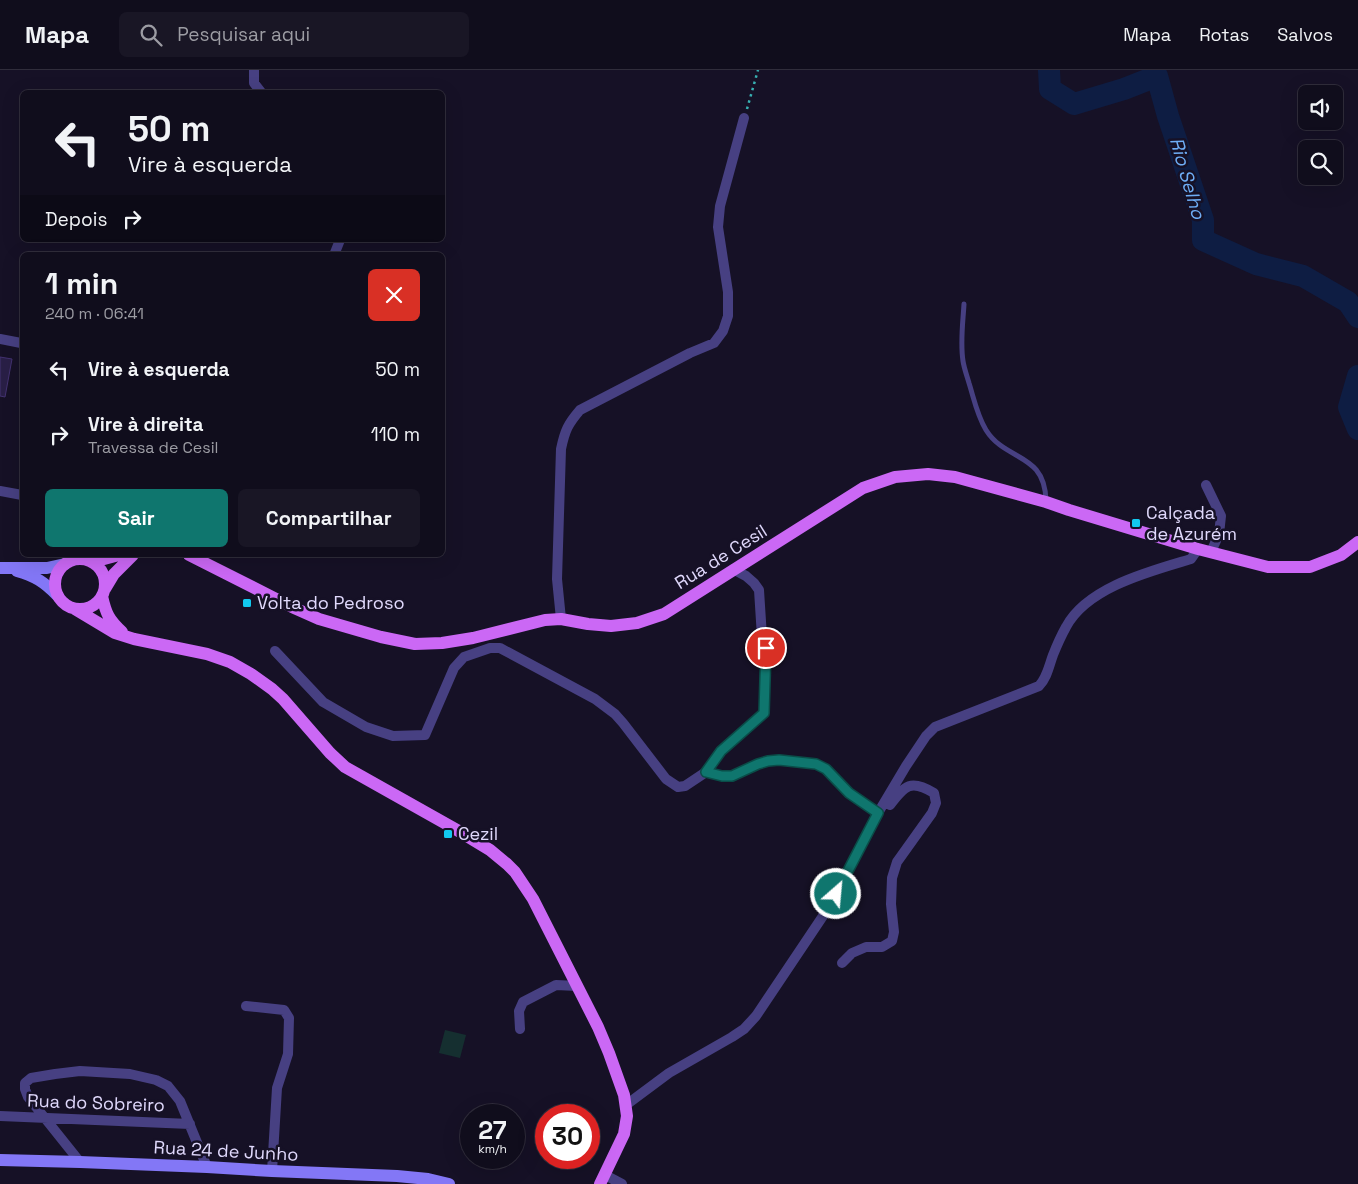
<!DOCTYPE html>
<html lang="pt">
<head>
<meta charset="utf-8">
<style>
	body { margin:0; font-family:"Space Grotesk",sans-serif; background:#191625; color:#f1f3f6; height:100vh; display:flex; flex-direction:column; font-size:19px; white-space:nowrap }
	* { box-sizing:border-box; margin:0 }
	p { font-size:16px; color:#9c9ca3 }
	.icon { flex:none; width:28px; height:28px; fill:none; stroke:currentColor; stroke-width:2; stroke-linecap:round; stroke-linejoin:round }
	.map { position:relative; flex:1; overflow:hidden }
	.sheet { position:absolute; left:20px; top:182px; width:425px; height:305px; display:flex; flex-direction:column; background:#100d1c; border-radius:8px; box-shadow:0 5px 20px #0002,0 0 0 1px #302d3b }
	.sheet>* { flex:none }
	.banner { position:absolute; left:20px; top:20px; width:425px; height:152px; border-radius:8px; box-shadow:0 5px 20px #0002,0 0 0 1px #302d3b; background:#100d1c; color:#f1f3f6; overflow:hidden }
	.fabs { position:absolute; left:1298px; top:15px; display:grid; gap:10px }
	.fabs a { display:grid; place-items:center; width:45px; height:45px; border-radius:8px; background:#100d1c; box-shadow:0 5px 20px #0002,0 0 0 1px #302d3b; font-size:25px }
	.speed { position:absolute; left:460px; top:1034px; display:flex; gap:10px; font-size:25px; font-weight:700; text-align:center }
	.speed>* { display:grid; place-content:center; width:65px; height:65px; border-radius:50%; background:#100d1c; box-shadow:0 5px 20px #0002,0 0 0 1px #302d3b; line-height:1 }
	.speed small { font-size:12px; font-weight:400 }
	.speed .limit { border:8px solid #d22; background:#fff; color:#111 }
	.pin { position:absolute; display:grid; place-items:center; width:42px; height:42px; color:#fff; margin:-21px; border:2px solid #fff; border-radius:50%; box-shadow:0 1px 5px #0007 }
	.me { position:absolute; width:55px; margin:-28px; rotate:27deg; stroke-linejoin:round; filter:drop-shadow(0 0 4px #0008) }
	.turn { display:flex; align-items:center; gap:18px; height:105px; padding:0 25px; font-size:22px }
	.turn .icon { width:65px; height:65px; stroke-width:2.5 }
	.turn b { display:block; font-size:35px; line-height:42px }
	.then { display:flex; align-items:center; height:48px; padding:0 25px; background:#0003; gap:10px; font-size:19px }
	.round { display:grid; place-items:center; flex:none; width:52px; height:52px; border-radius:8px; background:#191625 }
	.overview { display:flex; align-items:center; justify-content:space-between; height:85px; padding:0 25px }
	h1 { font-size:30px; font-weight:600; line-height:38px }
	.action { display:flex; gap:10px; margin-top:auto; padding:10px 25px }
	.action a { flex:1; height:58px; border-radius:8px; background:#0f766e; color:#fff; font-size:20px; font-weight:600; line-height:58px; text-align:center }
	.action a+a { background:#191625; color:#f1f3f6 }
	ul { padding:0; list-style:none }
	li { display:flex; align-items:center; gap:15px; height:65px; padding:0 25px }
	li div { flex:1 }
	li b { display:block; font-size:19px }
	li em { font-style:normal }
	header { display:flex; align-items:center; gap:30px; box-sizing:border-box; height:70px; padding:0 25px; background:#100d1c; border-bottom:1px solid #302d3b }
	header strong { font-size:24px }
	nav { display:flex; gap:28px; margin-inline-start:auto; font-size:18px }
	.search { width:350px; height:45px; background:#191625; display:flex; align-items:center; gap:12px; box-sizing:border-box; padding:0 18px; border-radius:8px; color:#9c9ca3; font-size:19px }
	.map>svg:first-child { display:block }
	.green { fill:#152f30 }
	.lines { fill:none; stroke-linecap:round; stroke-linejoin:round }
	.river { stroke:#0e1d43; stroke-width:22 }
	.building { fill:#291f46; stroke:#433271 }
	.path { stroke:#38b0b2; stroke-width:2.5; stroke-dasharray:2.5 4; stroke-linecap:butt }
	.lane { stroke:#474082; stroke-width:5 }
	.street { stroke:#474082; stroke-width:10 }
	.secondary { stroke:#8377f6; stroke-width:12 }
	.primary { stroke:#cb68f5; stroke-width:12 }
	.route-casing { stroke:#0a4d48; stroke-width:12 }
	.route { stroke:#0f766e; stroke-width:9 }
	.poi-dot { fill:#12c9ef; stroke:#161126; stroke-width:2 }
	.labels { text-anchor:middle; stroke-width:5; stroke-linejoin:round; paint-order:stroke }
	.poi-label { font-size:18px; fill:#e0d9fc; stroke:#161126; text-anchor:start }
	.street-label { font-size:18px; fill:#e0d9fc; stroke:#161126 }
	.water-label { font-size:19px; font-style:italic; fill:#6eadf5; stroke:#161126 }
</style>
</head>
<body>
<header>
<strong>Mapa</strong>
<div class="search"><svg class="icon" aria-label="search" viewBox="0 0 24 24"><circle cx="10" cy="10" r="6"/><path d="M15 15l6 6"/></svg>Pesquisar aqui</div>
<nav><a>Mapa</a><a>Rotas</a><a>Salvos</a></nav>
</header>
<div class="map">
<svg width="1358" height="1114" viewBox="0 0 1358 1114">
	<rect width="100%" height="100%" fill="#161126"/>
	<!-- green -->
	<path class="green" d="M445 960 466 965 460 988 439 983Z"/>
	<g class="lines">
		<!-- river -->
		<path class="river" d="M1049 0 1050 19 1074 34 1124 19 1157 6 1168 46 1203 150V170L1256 194 1303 206 1348 232 1358 247
			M1358 306 1349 337 1358 359"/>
	</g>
	<!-- building -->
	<path class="building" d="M0 287 12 289 5 327 0 326Z"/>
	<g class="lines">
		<!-- path -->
		<path class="path" d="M747 39 758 0"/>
		<!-- lane -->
		<path class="lane" d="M964 234C963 252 960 272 963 291 964 298 967 306 969 313 974 329 977 345 986 360 1006 392 1045 382 1046 431"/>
		<!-- street -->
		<path class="street" d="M254 0V13L261 22
			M334 185 340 170
			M0 269 21 273
			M1206 415 1221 446 1219 464 1211 482
			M0 421 22 425
			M561 549 557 509 561 379C565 360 568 354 580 340L690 283 714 273 723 261 728 246V222L718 157 720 136 744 48
			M275 581 323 632 366 657 393 666 425 665 454 598 464 587 490 578H500L595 629 615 644 623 653 666 709 678 717 685 716 706 702 721 681 764 643 766 579 762 567 759 520 754 513 746 506 733 499
			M706 702 722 706H732L758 694 768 691 779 690 816 694 826 699 849 723 878 743
			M842 893 852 883 866 877H882L892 871 894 862 891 834 892 808 897 792 932 743 936 733 934 723C911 709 905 715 890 735
			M246 936 284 940 289 948 288 984 277 1018 272 1101
			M520 959 519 941 523 932 556 915 577 916
			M626 1035 669 1003 732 967 744 959 756 946 827 840 878 743 906 696 926 666 935 657 1039 616C1047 608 1049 596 1053 585 1057 575 1061 566 1066 557 1087 517 1151 501 1191 489L1198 479
			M0 1046 190 1054
			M80 1092 28 1027 25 1019V1013L31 1008 55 1004 80 1001 130 1004 156 1010 168 1016 180 1031 207 1097
			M605 1105 622 1114"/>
		<!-- secondary -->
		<path class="secondary" d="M0 498H47L65 494
			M17 501C35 506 44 512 57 525
			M0 1090 80 1092 207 1097 272 1101 397 1106 428 1109 449 1114"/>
		<!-- primary -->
		<path class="primary" d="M189 485 292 537 319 549 381 567 415 574 442 573 473 568 545 550 561 549 588 554 611 556 637 553 664 544 863 418 895 407 928 404 955 407 1046 432 1069 440 1198 479 1268 497H1310L1341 485 1358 472
			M55 514a25 25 0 1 1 50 0a25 25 0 1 1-50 0Z
			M93 492 119 485
			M105 519 114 504 133 485
			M102 526C106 544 109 550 122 562
			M75 539 115 563 134 569 207 584 230 592 251 604 272 619 283 629 330 683 345 697 457 760 490 780 507 794 515 802 533 829 598 957 609 983 624 1025 627 1046 624 1064 600 1114"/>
	</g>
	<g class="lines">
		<!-- route casing -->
		<g class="route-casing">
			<path id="route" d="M766 578 764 643 721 681 706 702 722 706H732L758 694 768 691 779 690 816 694 826 699 849 723 878 743 836 824"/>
		</g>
		<!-- route -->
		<use href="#route" class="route"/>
	</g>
	<!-- markers -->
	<g class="poi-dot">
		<rect x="1131" y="448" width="10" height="10" rx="2.5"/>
		<rect x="242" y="528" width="10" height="10" rx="2.5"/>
		<rect x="443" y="759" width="10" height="10" rx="2.5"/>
	</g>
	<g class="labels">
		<!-- poi labels -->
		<g class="poi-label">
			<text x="1146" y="449">Calçada<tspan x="1146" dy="21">de Azurém</tspan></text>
			<text x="257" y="539">Volta do Pedroso</text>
			<text x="458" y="770">Cezil</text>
		</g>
		<!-- street labels -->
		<g class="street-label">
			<text transform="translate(721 487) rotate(-32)" y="6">Rua de Cesil</text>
			<text transform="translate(96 1033) rotate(2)" y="6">Rua do Sobreiro</text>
			<text transform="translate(226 1081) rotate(3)" y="6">Rua 24 de Junho</text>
		</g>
		<!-- water labels -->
		<g class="water-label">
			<text transform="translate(1188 108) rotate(74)" y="7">Rio Selho</text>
		</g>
	</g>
</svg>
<div class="fabs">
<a><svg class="icon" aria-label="sound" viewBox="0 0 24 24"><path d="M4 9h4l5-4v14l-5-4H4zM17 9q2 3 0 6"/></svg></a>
<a><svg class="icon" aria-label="search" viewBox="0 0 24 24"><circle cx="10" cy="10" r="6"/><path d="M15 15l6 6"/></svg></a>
</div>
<div class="speed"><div>27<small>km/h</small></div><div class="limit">30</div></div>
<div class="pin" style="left:766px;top:578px;background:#d93025"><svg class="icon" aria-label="arrive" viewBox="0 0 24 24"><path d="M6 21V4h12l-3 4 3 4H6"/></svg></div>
<svg class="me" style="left:836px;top:824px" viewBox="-20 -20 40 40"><circle r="17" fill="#0f766e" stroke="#fff" stroke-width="3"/><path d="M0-11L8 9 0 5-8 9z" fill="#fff"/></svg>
<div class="banner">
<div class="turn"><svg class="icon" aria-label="left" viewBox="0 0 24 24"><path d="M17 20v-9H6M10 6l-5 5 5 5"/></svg><div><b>50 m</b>Vire à esquerda</div></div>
<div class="then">Depois<svg class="icon" aria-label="right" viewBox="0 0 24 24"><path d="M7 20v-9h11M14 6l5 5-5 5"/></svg></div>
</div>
<section class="sheet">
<div class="overview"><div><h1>1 min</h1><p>240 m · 06:41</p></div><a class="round" style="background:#d93025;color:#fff"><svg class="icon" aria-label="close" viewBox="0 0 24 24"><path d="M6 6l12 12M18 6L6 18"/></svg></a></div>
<ul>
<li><svg class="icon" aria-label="left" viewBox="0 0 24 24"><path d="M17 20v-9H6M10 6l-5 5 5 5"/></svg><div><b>Vire à esquerda</b></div><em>50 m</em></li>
<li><svg class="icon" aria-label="right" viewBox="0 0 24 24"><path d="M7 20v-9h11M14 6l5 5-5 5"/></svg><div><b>Vire à direita</b><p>Travessa de Cesil</p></div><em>110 m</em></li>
</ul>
<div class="action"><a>Sair</a><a>Compartilhar</a></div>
</section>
</div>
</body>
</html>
